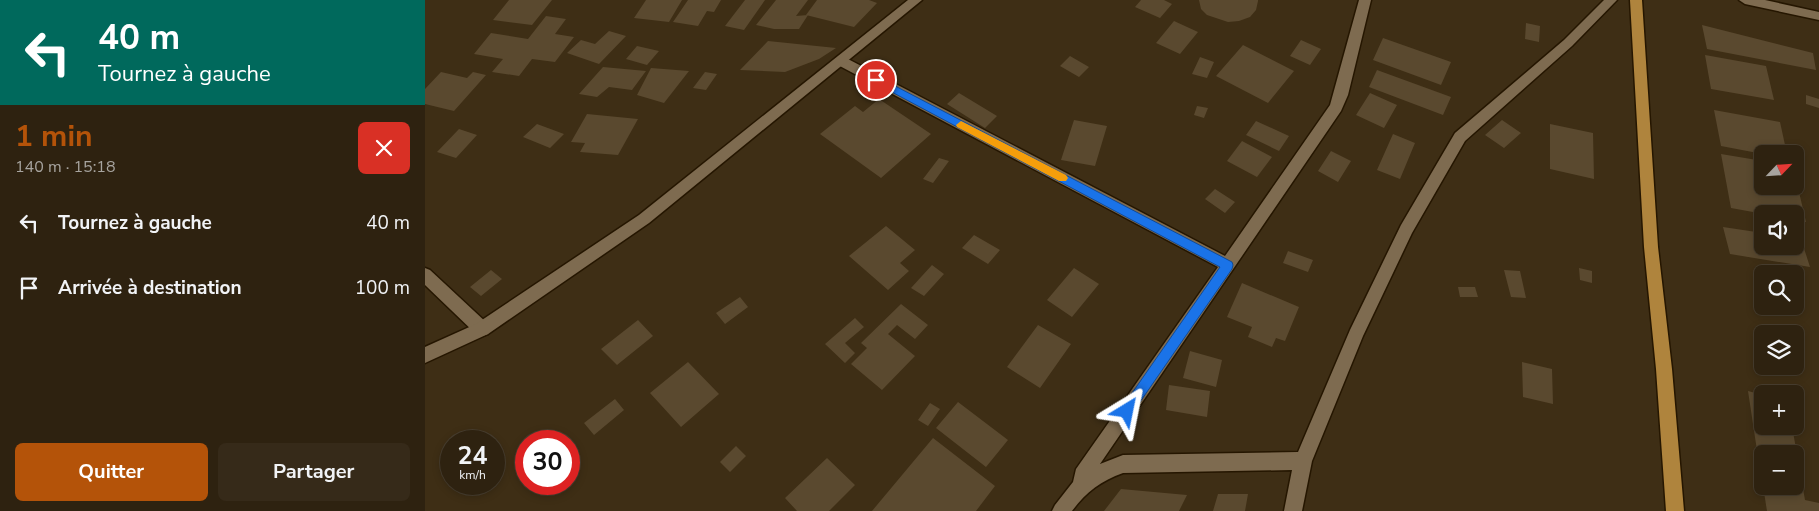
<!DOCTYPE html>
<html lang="fr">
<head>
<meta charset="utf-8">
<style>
	body { margin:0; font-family:"Nunito Sans",sans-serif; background:#362a19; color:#f1f3f6; height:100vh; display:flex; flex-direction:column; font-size:19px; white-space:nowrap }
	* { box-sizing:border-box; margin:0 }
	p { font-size:16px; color:#a7a49f }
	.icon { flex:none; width:28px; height:28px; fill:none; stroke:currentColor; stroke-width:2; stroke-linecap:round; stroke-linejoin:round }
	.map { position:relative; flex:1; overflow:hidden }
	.details { display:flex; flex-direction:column; background:#2e2210; width:425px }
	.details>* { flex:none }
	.hud { background:#00695c; color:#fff; overflow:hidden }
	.needle { width:32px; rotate:65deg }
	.fabs { position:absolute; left:1329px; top:145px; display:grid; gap:10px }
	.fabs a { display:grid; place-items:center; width:50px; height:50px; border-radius:8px; background:#2e2210; box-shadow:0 2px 8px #0003,0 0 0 1px #493f30; font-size:25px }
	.speed { position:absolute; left:15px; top:430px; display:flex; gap:10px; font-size:25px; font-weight:700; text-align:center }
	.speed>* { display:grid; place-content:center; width:65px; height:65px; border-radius:50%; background:#2e2210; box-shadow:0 2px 8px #0003,0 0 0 1px #493f30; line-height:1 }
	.speed small { font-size:12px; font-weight:400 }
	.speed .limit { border:8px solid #d22; background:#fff; color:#111 }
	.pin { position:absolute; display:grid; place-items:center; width:42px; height:42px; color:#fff; margin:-21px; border:2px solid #fff; border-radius:50%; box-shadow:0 1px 5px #0007 }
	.me { position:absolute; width:55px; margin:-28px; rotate:35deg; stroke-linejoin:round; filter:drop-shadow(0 0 4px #0008) }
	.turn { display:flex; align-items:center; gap:18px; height:105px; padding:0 15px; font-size:22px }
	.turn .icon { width:65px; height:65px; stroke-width:2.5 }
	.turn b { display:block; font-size:35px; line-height:42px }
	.round { display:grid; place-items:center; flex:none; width:52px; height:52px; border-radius:8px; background:#362a19 }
	.overview { display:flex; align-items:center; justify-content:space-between; height:85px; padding:0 15px }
	h1 { font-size:30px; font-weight:700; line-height:38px; color:#b45309 }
	.primary-button { display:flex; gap:10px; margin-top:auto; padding:10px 15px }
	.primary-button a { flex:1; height:58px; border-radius:8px; background:#b45309; color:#fff; font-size:20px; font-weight:700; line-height:58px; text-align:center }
	.primary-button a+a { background:#362a19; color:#f1f3f6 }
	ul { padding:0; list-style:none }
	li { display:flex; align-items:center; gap:15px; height:65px; padding:0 15px }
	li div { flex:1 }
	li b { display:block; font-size:19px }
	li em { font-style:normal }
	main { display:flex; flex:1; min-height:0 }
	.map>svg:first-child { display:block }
	.building { fill:#5a492f }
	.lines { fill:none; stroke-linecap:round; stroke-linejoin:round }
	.minor-casing { stroke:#251600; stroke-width:3 }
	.tertiary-casing { stroke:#251600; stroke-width:3 }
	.trunk-casing { stroke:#251600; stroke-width:3 }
	.minor { fill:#7e6b50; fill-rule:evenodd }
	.tertiary { fill:#7e6b50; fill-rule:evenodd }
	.trunk { fill:#af843d; fill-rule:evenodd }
	.route { fill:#1a73e8; stroke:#114b97 }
	.slow { fill:#f59e0b }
</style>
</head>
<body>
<main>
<section class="details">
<div class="hud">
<div class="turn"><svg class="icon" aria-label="left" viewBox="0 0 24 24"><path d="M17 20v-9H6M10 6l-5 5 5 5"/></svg><div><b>40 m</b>Tournez à gauche</div></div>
</div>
<div class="overview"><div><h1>1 min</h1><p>140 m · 15:18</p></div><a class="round" style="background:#d93025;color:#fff"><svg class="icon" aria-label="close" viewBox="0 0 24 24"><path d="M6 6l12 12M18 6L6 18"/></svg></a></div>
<ul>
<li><svg class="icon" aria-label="left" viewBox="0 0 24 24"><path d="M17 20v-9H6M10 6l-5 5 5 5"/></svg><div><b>Tournez à gauche</b></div><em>40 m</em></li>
<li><svg class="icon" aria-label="arrive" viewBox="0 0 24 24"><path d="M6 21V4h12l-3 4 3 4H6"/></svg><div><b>Arrivée à destination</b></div><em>100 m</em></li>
</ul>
<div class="primary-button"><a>Quitter</a><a>Partager</a></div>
</section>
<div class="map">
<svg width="1394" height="511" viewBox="0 0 1394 511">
	<rect width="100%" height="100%" fill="#3e2e15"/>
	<!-- building -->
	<path class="building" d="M84 0H127L107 25 68 20Z
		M221 0H257L244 22 209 18Z
		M263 0H296L289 12 282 11 273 26 248 22Z
		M320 0H340L319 30 300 26Z
		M351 0H383L371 16 383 15 374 29H349L331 25Z
		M392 0H444L452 3 429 27 381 15Z
		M716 0H739L747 4 735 18 710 7Z
		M774 0H833V1L831 10 825 17 814 21 803 22 782 15 776 9Z
		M121 16 141 19 130 34 149 37 130 62 107 59 94 76 67 72 78 59 49 54 66 33 103 39Z
		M749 21 773 32 755 54 731 43Z
		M1101 23 1115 26 1114 42 1100 39Z
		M1277 25 1388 53 1391 70 1282 49Z
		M184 31 201 36 174 64 142 53 156 40 170 44Z
		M958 38 1026 62 1016 85 948 60Z
		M876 40 896 49 885 65 865 56Z
		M343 41 411 48 394 59 360 72 315 70Z
		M818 45 869 71 843 103 791 76Z
		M212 46 234 51 222 65 201 59Z
		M1280 55 1341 66 1349 100 1286 89Z
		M645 56 664 67 654 77 635 66Z
		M775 57 789 62 782 78 767 74Z
		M178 67 221 71 207 90 184 87 172 97 154 94Z
		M226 68 264 71 239 103 212 95Z
		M952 70 1026 97 1018 115 944 87Z
		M16 72 42 78 48 72 61 75 29 111 0 104V89Z
		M280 72 292 74 281 90 268 88Z
		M534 93 572 116 560 128 522 104Z
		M945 93 972 105 959 128 931 115Z
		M1381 95 1394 99V108L1381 104Z
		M454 99 506 134 456 178 395 134 430 106 438 112Z
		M772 106 783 108 779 118 769 115Z
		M1289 110 1355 122 1362 154H1338L1296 146Z
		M162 114 213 119 193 155 155 152 160 143 146 142Z
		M649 120 682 126 670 166 636 160Z
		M1077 120 1096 133 1079 148 1060 135Z
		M831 121 864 136 854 151 821 135Z
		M112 124 139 134 125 148 98 137Z
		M1125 124 1168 133 1169 179 1125 169Z
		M34 129 52 135 31 158 12 152Z
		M968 134 990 143 975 179 952 170Z
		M817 141 847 157 832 177 802 161Z
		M906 151 926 161 913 182 893 171Z
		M1296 154 1338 161V186H1370L1371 179 1381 222 1370 220V214H1339L1306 208Z
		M514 158 524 161 508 183 498 179Z
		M790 189 810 202 800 213 780 199Z
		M461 226 490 250 475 263 484 271 463 290 424 256Z
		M1298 227 1338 233V246H1370V238L1376 239 1385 267 1305 254Z
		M549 235 575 250 563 264 537 248Z
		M863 251 888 260 883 272 858 263Z
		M507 265 519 274 499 296 486 288Z
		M649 268 674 284 647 317 622 300Z
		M1154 268 1167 271V283L1155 280Z
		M66 270 77 279 56 296 45 287Z
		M1079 270 1095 271 1101 298 1086 297Z
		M817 283 874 307 860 341 851 338 847 347 823 337 827 327 802 317Z
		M1033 287H1050L1053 297H1035Z
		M315 297 323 307 300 324 291 313Z
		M476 304 503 325 490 339 472 325 463 334 490 356 457 390 426 364 442 348 436 343Z
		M430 318 439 327 420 343 430 353 420 363 400 344Z
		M213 320 228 336 192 365 176 349Z
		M613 325 646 344 615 388 582 367Z
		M765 351 797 360 791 387 758 378Z
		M263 362 294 394 256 427 225 393Z
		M1097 362 1127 369 1128 404 1098 397Z
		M744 385 785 391 782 417 741 410Z
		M1323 391 1338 395V426H1367L1380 500 1394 503V511H1342L1338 486H1370V454H1338L1336 477Z
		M190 399 199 410 169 435 159 423Z
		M533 402 583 440 561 467 511 428Z
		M505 403 515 409 503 426 493 420Z
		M508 438 570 486 551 511H447Z
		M311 446 321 456 305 472 295 462Z
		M402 458 430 485 404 511H372L360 498Z
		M696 489 762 495 754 511H679Z
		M793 494H823L820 511H788Z"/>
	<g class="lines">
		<!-- minor casing -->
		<g class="minor-casing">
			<path id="minor" d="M934 0H946L923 95 916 111 675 464 698 455 873 452 925 330 976 225 1030 133 1139 40 1179 0H1192L1147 46 1040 141 987 233 938 336 887 461 877 511H859L867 470 698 473C676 481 661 492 647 511H627L630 505 648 482 651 469 793 267 411 64 410 61 411 58H421L800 256 905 105Z
				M1314 0H1340L1394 12V20L1320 4Z
				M0 268 5 270 63 324 65 329 63 334 57 336 51 334 0 285Z"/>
		</g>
		<!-- tertiary casing -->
		<g class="tertiary-casing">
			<path id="tertiary" d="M483 0H497L224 223 63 334 0 363V347L51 324 214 215Z"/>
		</g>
		<!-- trunk casing -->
		<g class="trunk-casing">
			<path id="trunk" d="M1205 0H1217L1233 247 1247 369 1259 511H1241L1231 369 1219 247Z"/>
		</g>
		<!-- minor -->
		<use href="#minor" class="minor"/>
		<!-- tertiary -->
		<use href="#tertiary" class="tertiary"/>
		<!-- trunk -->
		<use href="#trunk" class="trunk"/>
	</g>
	<!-- route -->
	<path class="route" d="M451 76 807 262 808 265 807 269 706 415 702 417 698 415 696 411 698 406 795 267 448 82 446 80Z"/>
	<!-- slow -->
	<path class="slow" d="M536 121 641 175 643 178 641 181H634L532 127 531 125Z"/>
</svg>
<div class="fabs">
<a><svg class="needle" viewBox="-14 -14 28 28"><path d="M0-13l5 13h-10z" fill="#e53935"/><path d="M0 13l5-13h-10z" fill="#a7a49f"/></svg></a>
<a><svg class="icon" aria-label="sound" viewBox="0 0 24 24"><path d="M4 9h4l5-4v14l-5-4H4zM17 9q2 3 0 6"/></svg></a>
<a><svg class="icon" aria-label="search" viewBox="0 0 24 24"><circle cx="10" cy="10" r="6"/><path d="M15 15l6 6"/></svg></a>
<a><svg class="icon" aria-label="layers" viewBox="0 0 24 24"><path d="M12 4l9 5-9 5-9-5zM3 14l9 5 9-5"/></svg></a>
<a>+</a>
<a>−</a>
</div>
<div class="speed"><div>24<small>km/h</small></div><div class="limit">30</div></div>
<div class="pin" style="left:451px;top:80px;background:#d93025"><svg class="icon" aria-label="arrive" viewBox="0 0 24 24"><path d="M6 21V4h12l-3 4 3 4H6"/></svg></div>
<svg class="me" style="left:702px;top:411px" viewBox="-20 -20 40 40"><path d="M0-17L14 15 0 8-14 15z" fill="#1a73e8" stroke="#fff" stroke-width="4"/></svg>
</div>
</main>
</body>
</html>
